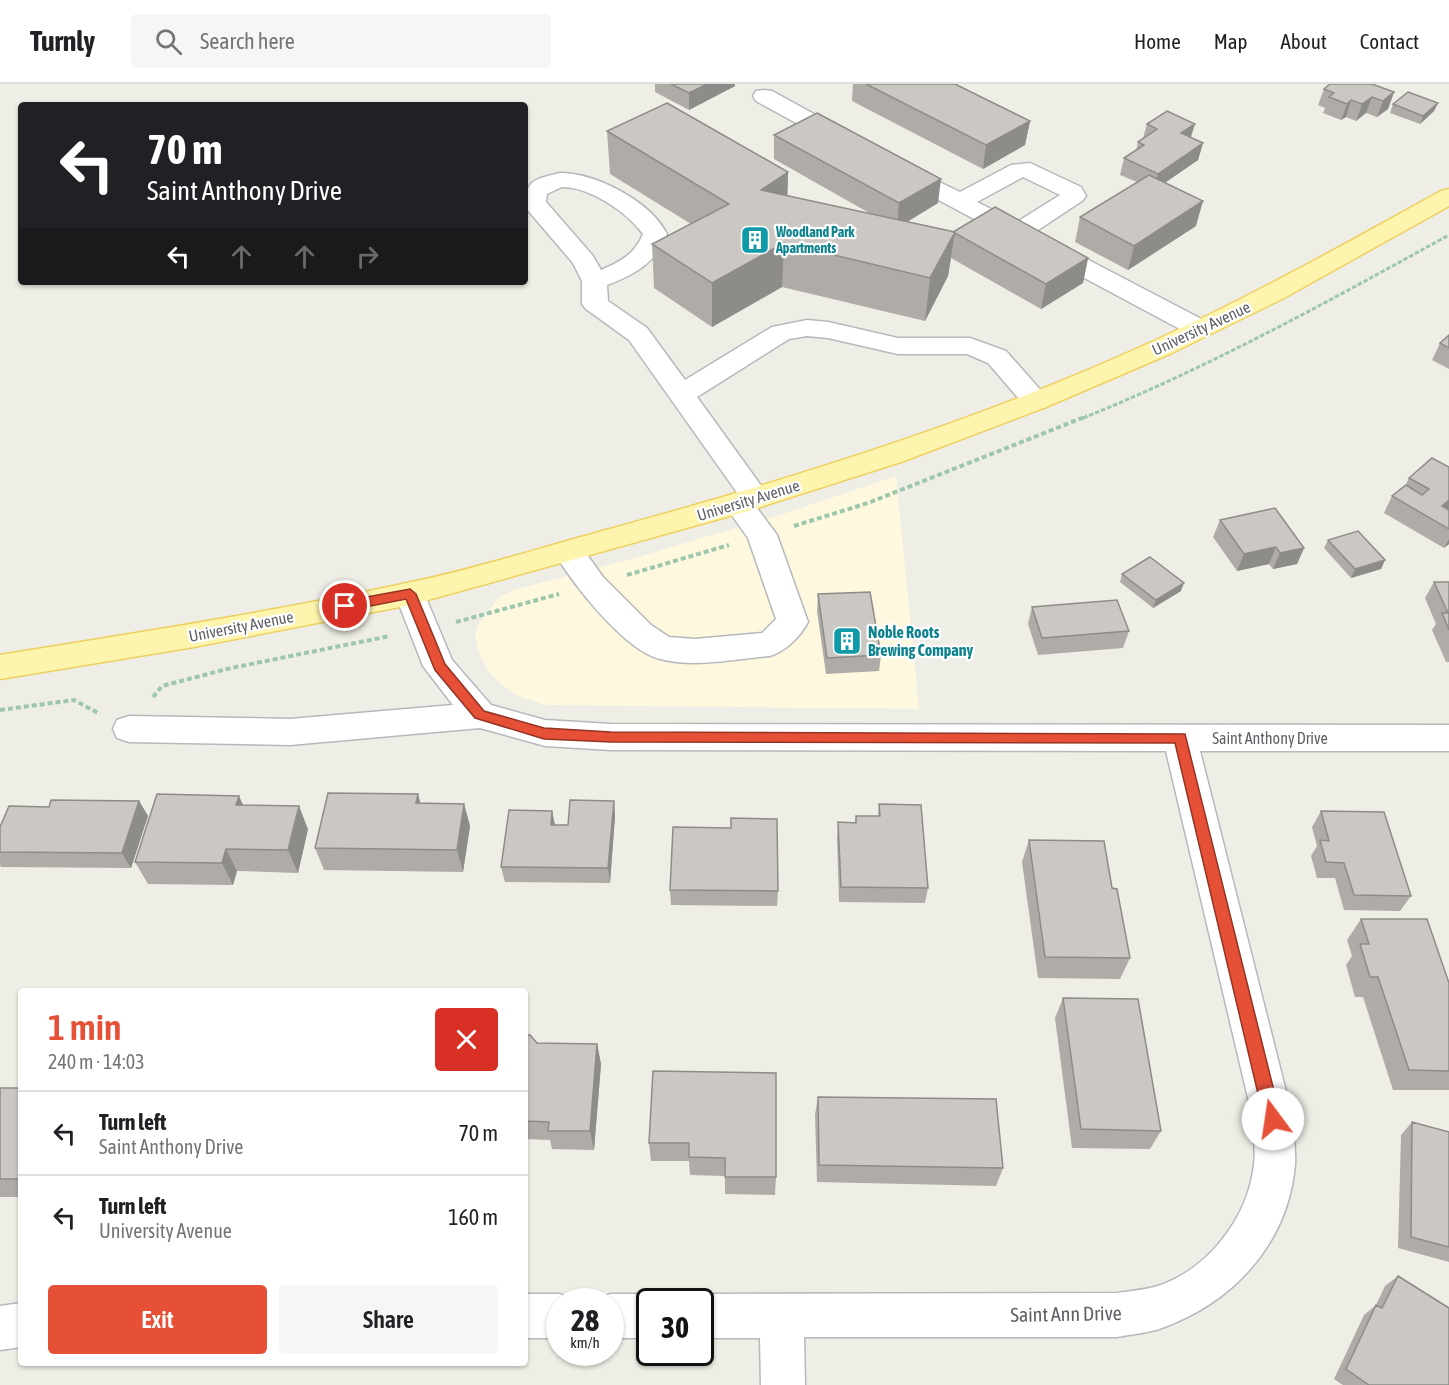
<!DOCTYPE html>
<html lang="en">
<head>
<meta charset="utf-8">
<style>
	body { margin:0; font-family:"Asap Condensed",sans-serif; background:#f6f6f6; color:#202124; height:100vh; display:flex; flex-direction:column; font-size:22px; white-space:nowrap }
	* { box-sizing:border-box; margin:0 }
	p { font-size:20px; color:#757577 }
	.icon { flex:none; width:33px; height:33px; fill:none; stroke:currentColor; stroke-width:2; stroke-linecap:round; stroke-linejoin:round }
	.map { position:relative; flex:1; overflow:hidden }
	.panel { position:absolute; left:18px; top:904px; width:510px; height:378px; display:flex; flex-direction:column; background:#fff; border-radius:6px; box-shadow:0 2px 4px #0004 }
	.panel>* { flex:none }
	.top-card { position:absolute; left:18px; top:18px; width:510px; height:183px; border-radius:6px; box-shadow:0 2px 4px #0004; background:#202124; color:#fff; overflow:hidden }
	.speed { position:absolute; left:546px; top:1204px; display:flex; gap:12px; font-size:30px; font-weight:700; text-align:center }
	.speed>* { display:grid; place-content:center; width:78px; height:78px; border-radius:50%; background:#fff; box-shadow:0 2px 4px #0004; line-height:1 }
	.speed small { font-size:15px; font-weight:400 }
	.speed .limit { border:3px solid #111; border-radius:9px; background:#fff; color:#111 }
	.pin { position:absolute; display:grid; place-items:center; width:51px; height:51px; color:#fff; margin:-26px; border:3px solid #fff; border-radius:50%; box-shadow:0 2px 6px #0007 }
	.me { position:absolute; width:66px; margin:-33px; rotate:346deg; stroke-linejoin:round; filter:drop-shadow(0 0 4px #0008) }
	.turn { display:flex; align-items:center; gap:21px; height:126px; padding:0 30px; font-size:27px }
	.turn .icon { width:78px; height:78px; stroke-width:2.5 }
	.turn b { display:block; font-size:42px; line-height:51px }
	.lanes { display:flex; align-items:center; height:57px; padding:0 30px; background:#0003; justify-content:center; gap:30px; direction:ltr }
	.lanes .off { opacity:.35 }
	.round { display:grid; place-items:center; flex:none; width:63px; height:63px; border-radius:6px; background:#f6f6f6 }
	.summary { display:flex; align-items:center; justify-content:space-between; height:102px; padding:0 30px }
	h1 { font-size:36px; font-weight:600; line-height:45px; color:#e55037 }
	.button { display:flex; gap:12px; margin-top:auto; padding:12px 30px }
	.button a { flex:1; height:69px; border-radius:6px; background:#e55037; color:#fff; font-size:24px; font-weight:600; line-height:69px; text-align:center }
	.button a+a { background:#f6f6f6; color:#202124 }
	ul { padding:0; list-style:none }
	li { display:flex; align-items:center; gap:18px; height:84px; padding:0 30px; border-top:2px solid #e0e0e0 }
	li div { flex:1 }
	li b { display:block; font-size:22px }
	li em { font-style:normal }
	header { display:flex; align-items:center; gap:36px; box-sizing:border-box; height:84px; padding:0 30px; background:#fff; border-bottom:2px solid #e0e0e0 }
	header strong { font-size:28px }
	nav { display:flex; gap:33px; margin-inline-start:auto; font-size:21px }
	.search { width:420px; height:54px; background:#f6f6f6; display:flex; align-items:center; gap:15px; box-sizing:border-box; padding:0 21px; border-radius:6px; color:#757577; font-size:22px }
	.map>svg:first-child { display:block }
	.commercial { fill:#fdf8de }
	.lines { fill:none; stroke-linecap:round; stroke-linejoin:round }
	.minor-casing { stroke:#b6b8bc; stroke-width:3 }
	.major-casing { stroke:#eed061; stroke-width:3 }
	.path-far1 { stroke:#9dc7ac; stroke-width:3; stroke-dasharray:4.5 2; stroke-linecap:butt }
	.path { stroke:#9dc7ac; stroke-width:4; stroke-dasharray:5 3; stroke-linecap:butt }
	.minor { fill:#fff; fill-rule:evenodd }
	.major { fill:#fdf5ae; fill-rule:evenodd }
	.wall { fill:#afaca8 }
	.shaded-wall { fill:#8e8c88 }
	.building { fill:#cbc8c3; stroke:#8e8c88; stroke-width:1.5 }
	.route { fill:#e55037; stroke:#953424; stroke-width:1.5 }
	.labels { text-anchor:middle; stroke-width:4.5; stroke-linejoin:round; paint-order:stroke }
	.far-culture-label { font-size:14px; font-weight:bold; fill:#0d838f; stroke:#fff; text-anchor:start }
	.street-label { font-size:16px; fill:#5e6166; stroke:#fff }
	.culture-label { font-size:16px; font-weight:bold; fill:#0d838f; stroke:#fff; text-anchor:start }
	.near-street-label { font-size:20px; fill:#5e6166; stroke:#fff }
</style>
</head>
<body>
<header>
<strong>Turnly</strong>
<div class="search"><svg class="icon" aria-label="search" viewBox="0 0 24 24"><circle cx="10" cy="10" r="6"/><path d="M15 15l6 6"/></svg>Search here</div>
<nav><a>Home</a><a>Map</a><a>About</a><a>Contact</a></nav>
</header>
<div class="map">
<svg width="1449" height="1301" viewBox="0 0 1449 1301">
	<rect width="100%" height="100%" fill="#efeee6"/>
	<!-- commercial -->
	<path class="commercial" d="M896 392 919 625 545 621 516 611 501 600 488 587 478 566 475 551 478 541 498 514 513 506 628 476 789 428Z"/>
	<g class="lines">
		<!-- minor casing -->
		<g class="minor-casing">
			<path id="minor" d="M764 6 772 7 854 52 857 57 854 62 846 64 838 62 756 17 753 12 756 7Z
				M900 79 960 108 1011 81 1030 79 1081 103 1086 112 1082 117 1035 148 1209 239 1213 245 1209 251 1200 253 1191 251 892 91 889 86 892 81ZM1023 93 1060 111 1017 138 977 118Z
				M560 89C596 89 650 117 667 150 656 179 634 191 607 201L608 217 647 244 685 296 772 243 807 236 828 238 898 254H970L1006 267 1050 317 1046 323 1036 326 1026 323 988 279 967 270H898L828 254 807 252 789 255 697 313 770 414 766 421 757 424 777 451 808 538C800 553 786 567 770 572 735 575 695 584 660 575 624 566 572 499 554 468L558 461 569 457 580 461 603 493 651 541 669 553 695 555 762 549 776 535 748 454 724 420 728 413 738 410 629 256 586 225 582 220V197L573 179 525 123C525 95 536 95 560 89ZM562 103C590 103 627 128 643 150 635 170 620 178 601 186L593 172 546 118 547 110Z
				M410 499 421 502 452 576 491 621 545 636 611 640 1449 641V667H1200L1293 1035C1293 1050 1296 1066 1295 1081 1288 1159 1234 1218 1162 1244 1148 1249 1132 1250 1117 1253H804L805 1301H761L760 1254H700V1218H684L700 1210 1117 1209C1130 1207 1145 1206 1158 1202 1209 1185 1248 1133 1254 1081 1256 1066 1253 1050 1253 1035L1166 667 611 666 545 662 480 644 290 661 129 658 117 654 113 645 117 636 129 632 290 635 453 621 423 582 395 510 399 502Z
				M525 1210H560L575 1217 560 1218V1254H525Z
				M610 1210H650L665 1217 650 1218V1254H610V1218H594Z
				M21 1219V1263L0 1266V1222Z"/>
		</g>
		<!-- major casing -->
		<g class="major-casing">
			<path id="major" d="M1449 105V122L1284 214 1172 269 1046 323 904 377 748 427 410 521 194 563 0 595V571C136 549 272 528 407 499 472 486 536 465 599 448 789 396 977 338 1156 256 1254 211 1347 159 1441 107Z"/>
		</g>
		<!-- path-far1 -->
		<path class="path-far1" d="M1083 334C1210 283 1329 217 1449 151"/>
		<!-- path -->
		<path class="path" d="M794 442 868 419 1087 332
			M627 491 729 461
			M456 538 559 510
			M153 613 162 602 231 584 390 552
			M0 626 74 616 100 630"/>
		<!-- minor -->
		<use href="#minor" class="minor"/>
		<!-- major -->
		<use href="#major" class="major"/>
	</g>
	<!-- wall -->
	<path class="wall" d="M655 0H735V2L689 26 655 8Z
		M853 0H955L1030 37 1025 61 983 85 852 17Z
		M1324 5 1394 8 1388 25 1377 33 1366 29 1356 37 1346 33 1341 36 1323 29 1325 24 1318 21Z
		M1438 19 1434 27 1420 40 1390 29 1393 20Z
		M1147 40 1191 54 1203 59 1198 76 1165 99 1196 142 1128 186 1075 158 1080 133 1137 98 1120 91 1124 74 1136 67 1138 58 1143 54Z
		M607 47 788 88 787 111 871 130 774 75V51L938 119 907 138 953 148 1088 174 1083 199 1041 225 951 174 948 192 925 237 782 203 712 243 654 204 652 160 691 140 610 90Z
		M1449 251V285L1432 276 1440 259Z
		M1432 374 1449 426V460L1444 464 1384 429 1392 412 1405 402 1409 394Z
		M1220 436 1304 464 1297 480 1273 485 1269 480 1237 487 1213 453Z
		M1328 456 1385 476 1381 485 1351 494 1324 464Z
		M1122 490 1181 507 1153 524 1120 498Z
		M1434 498H1449V578H1446L1432 546 1436 540 1425 514Z
		M818 510 881 571 879 587 826 590 817 527Z
		M1032 523 1129 547 1123 564 1038 571 1028 540Z
		M139 717 148 732 131 784 1 783 0 781V743L49 723Z
		M614 717 615 732 610 799 505 798 501 783 552 727 555 741H568Z
		M420 719 464 720 470 742 463 788 324 786 315 764Z
		M879 720 928 804 925 819 839 818 837 754 838 738 855 739 856 732H878Z
		M243 721 308 745 298 789 237 787 233 801 148 800 135 778Z
		M1321 727 1411 812 1400 827 1344 826 1335 794H1317L1311 772 1317 762 1312 743Z
		M1029 756 1130 874 1120 895 1038 894 1022 778Z
		M670 806 778 807 777 822 671 821Z
		M1361 835 1449 899V1006H1393L1363 913H1355L1346 881 1352 872 1347 856Z
		M1063 914 1161 1047 1150 1065 1072 1064 1055 934Z
		M525 951 537 959 597 960 601 980 594 1066 552 1065 550 1056 525 1055Z
		M776 989V1093L775 1111 725 1110V1092L690 1091 689 1077H651L649 1059Z
		M0 1004H21V1113H0Z
		M818 1013 1003 1084 996 1102 817 1098 815 1031Z
		M1412 1038 1449 1048V1178L1398 1164 1401 1051Z
		M1398 1192 1449 1301H1343L1334 1295 1364 1231 1376 1221 1385 1202Z"/>
	<!-- shaded-wall -->
	<path class="shaded-wall" d="M707 0H735V2L689 26V9Z
		M1394 8 1388 25 1377 33 1383 17Z
		M1372 13 1366 29 1356 37 1362 20Z
		M1351 16 1346 33 1341 36 1347 20Z
		M1438 19 1434 27 1420 40 1423 32Z
		M1030 37 1025 61 983 85 986 61Z
		M1195 40 1190 56 1181 49Z
		M1203 59 1198 76 1154 106 1158 90Z
		M788 88 787 131 761 106Z
		M941 95 938 119 897 144 899 119Z
		M1203 117 1196 142 1128 186 1134 162Z
		M955 148 948 192 925 237 930 194Z
		M784 159 782 203 712 243V199Z
		M1088 174 1083 199 1041 225 1046 200Z
		M1449 416V425L1435 437 1442 422Z
		M1449 455V460L1444 464Z
		M1276 463 1269 480 1237 487 1244 470Z
		M1304 464 1297 480 1273 485 1280 469Z
		M1385 476 1381 485 1351 494 1355 485Z
		M1184 499 1181 507 1153 524 1156 516Z
		M418 710 424 733 416 719Z
		M239 712 249 734 236 721Z
		M139 717 148 732 131 784 122 769Z
		M614 717 615 732 610 799 608 784Z
		M464 720 470 742 463 788 457 766Z
		M299 722 308 745 298 789 288 766Z
		M552 727 555 742 551 741Z
		M226 765 237 787 233 801 222 779Z
		M597 960 601 980 594 1066 590 1047Z"/>
	<!-- building -->
	<path class="building" d="M671 0H707L689 9Z
		M866 0H955L1030 37 986 61Z
		M1330 0H1372L1394 8 1383 17 1372 13 1362 20 1351 16 1347 20 1329 13 1334 9 1324 5Z
		M1408 8 1438 19 1423 32 1393 20Z
		M667 19 788 88 761 106 955 148 930 194 784 159 712 199 652 160 729 120 607 47Z
		M1167 27 1195 40 1181 49 1203 59 1158 90 1124 74 1144 61 1138 58 1157 45 1147 40Z
		M817 29 941 95 899 119 774 51Z
		M1149 91 1203 117 1134 162 1080 133Z
		M995 123 1088 174 1046 200 953 148Z
		M1449 251V264L1440 259Z
		M1432 374 1449 383V416L1442 422 1449 426V445L1392 412 1406 401 1422 411 1429 405 1409 394Z
		M1275 424 1304 464 1280 469 1276 463 1244 470 1220 436Z
		M1358 447 1385 476 1355 485 1328 456Z
		M1150 473 1184 499 1156 516 1122 490Z
		M1434 498H1449V546L1442 529H1448Z
		M870 508 881 571 827 574 818 510Z
		M1117 516 1129 547 1042 554 1032 523Z
		M328 709 418 710 416 719 464 720 457 766 315 764Z
		M157 710 239 712 236 721 299 722 288 766 226 765 222 779 135 778Z
		M51 716 139 717 122 769 0 768V743L9 722 49 723Z
		M570 716 614 717 608 784 501 783 509 726 552 727 551 741H568Z
		M879 720 921 721 928 804 841 803 838 738 856 739V732H880Z
		M1321 727 1384 728 1411 812 1354 811 1344 779 1326 778 1320 756 1329 757Z
		M731 734 777 735 778 807 670 806 673 743 731 744Z
		M1029 756 1104 757 1112 804 1117 805 1130 874 1045 873Z
		M1361 835H1427L1449 899V987L1409 986 1378 893H1370L1360 860H1369Z
		M1063 914 1138 915 1161 1047 1081 1045Z
		M525 951H530L537 959 597 960 590 1047H548L549 1038 525 1037Z
		M653 987 776 989V1093H725V1074L689 1073V1059H649Z
		M0 1004H21V1095H0Z
		M818 1013 996 1015 1003 1084 819 1081Z
		M1412 1038 1449 1048V1163L1411 1153Z
		M1398 1192 1449 1224V1301H1369L1346 1285 1376 1221 1382 1224Z"/>
	<!-- route -->
	<path class="route" d="M410 505 416 510 445 580 484 627 544 644 611 648 1185 650 1281 1035 1278 1041 1273 1043 1267 1041 1264 1035 1175 659 611 658 544 655 475 634 435 586 406 515 345 527 339 522 345 517Z"/>
	<!-- icons -->
	<defs>
		<g id="building-square" transform="scale(1.5)"><rect x="-9" y="-9" width="18" height="18" rx="4" fill="#0f9aa8" stroke="#fff"/><path d="M-4-6H4V6H1V3H-1V6H-4ZM-2.5-4.3h1.7v1.8h-1.7ZM.8-4.3h1.7v1.8H.8ZM-2.5-1h1.7V.8h-1.7ZM.8-1h1.7V.8H.8Z" fill="#fff"/></g>
	</defs>
	<g fill-rule="evenodd">
		<use href="#building-square" x="755" y="156"/>
		<use href="#building-square" x="847" y="557"/>
	</g>
	<g class="labels">
		<!-- far-culture labels -->
		<g class="far-culture-label">
			<text x="776" y="153">Woodland Park<tspan x="776" dy="16">Apartments</tspan></text>
		</g>
		<!-- street labels -->
		<g class="street-label">
			<text transform="translate(1201 244) rotate(-25)" y="6">University Avenue</text>
			<text transform="translate(748 416) rotate(-17)" y="6">University Avenue</text>
			<text transform="translate(241 542) rotate(-11)" y="6">University Avenue</text>
			<text x="1270" y="660">Saint Anthony Drive</text>
		</g>
		<!-- culture labels -->
		<g class="culture-label">
			<text x="868" y="554">Noble Roots<tspan x="868" dy="18">Brewing Company</tspan></text>
		</g>
		<!-- near-street labels -->
		<g class="near-street-label">
			<text transform="translate(1066 1230) rotate(-1)" y="7">Saint Ann Drive</text>
		</g>
	</g>
</svg>
<div class="speed"><div>28<small>km/h</small></div><div class="limit">30</div></div>
<div class="pin" style="left:345px;top:522px;background:#d93025"><svg class="icon" aria-label="arrive" viewBox="0 0 24 24"><path d="M6 21V4h12l-3 4 3 4H6"/></svg></div>
<svg class="me" style="left:1273px;top:1035px" viewBox="-20 -20 40 40"><circle r="19" fill="#fff"/><path d="M0-13L10 11 0 6-10 11z" fill="#e55037"/></svg>
<div class="top-card">
<div class="turn"><svg class="icon" aria-label="left" viewBox="0 0 24 24"><path d="M17 20v-9H6M10 6l-5 5 5 5"/></svg><div><b>70 m</b>Saint Anthony Drive</div></div>
<div class="lanes"><svg class="icon" aria-label="left" viewBox="0 0 24 24"><path d="M17 20v-9H6M10 6l-5 5 5 5"/></svg><svg class="icon off" aria-label="ahead" viewBox="0 0 24 24"><path d="M12 20V5M6 11l6-6 6 6"/></svg><svg class="icon off" aria-label="ahead" viewBox="0 0 24 24"><path d="M12 20V5M6 11l6-6 6 6"/></svg><svg class="icon off" aria-label="right" viewBox="0 0 24 24"><path d="M7 20v-9h11M14 6l5 5-5 5"/></svg></div>
</div>
<section class="panel">
<div class="summary"><div><h1>1 min</h1><p>240 m · 14:03</p></div><a class="round" style="background:#d93025;color:#fff"><svg class="icon" aria-label="close" viewBox="0 0 24 24"><path d="M6 6l12 12M18 6L6 18"/></svg></a></div>
<ul>
<li><svg class="icon" aria-label="left" viewBox="0 0 24 24"><path d="M17 20v-9H6M10 6l-5 5 5 5"/></svg><div><b>Turn left</b><p>Saint Anthony Drive</p></div><em>70 m</em></li>
<li><svg class="icon" aria-label="left" viewBox="0 0 24 24"><path d="M17 20v-9H6M10 6l-5 5 5 5"/></svg><div><b>Turn left</b><p>University Avenue</p></div><em>160 m</em></li>
</ul>
<div class="button"><a>Exit</a><a>Share</a></div>
</section>
</div>
</body>
</html>
